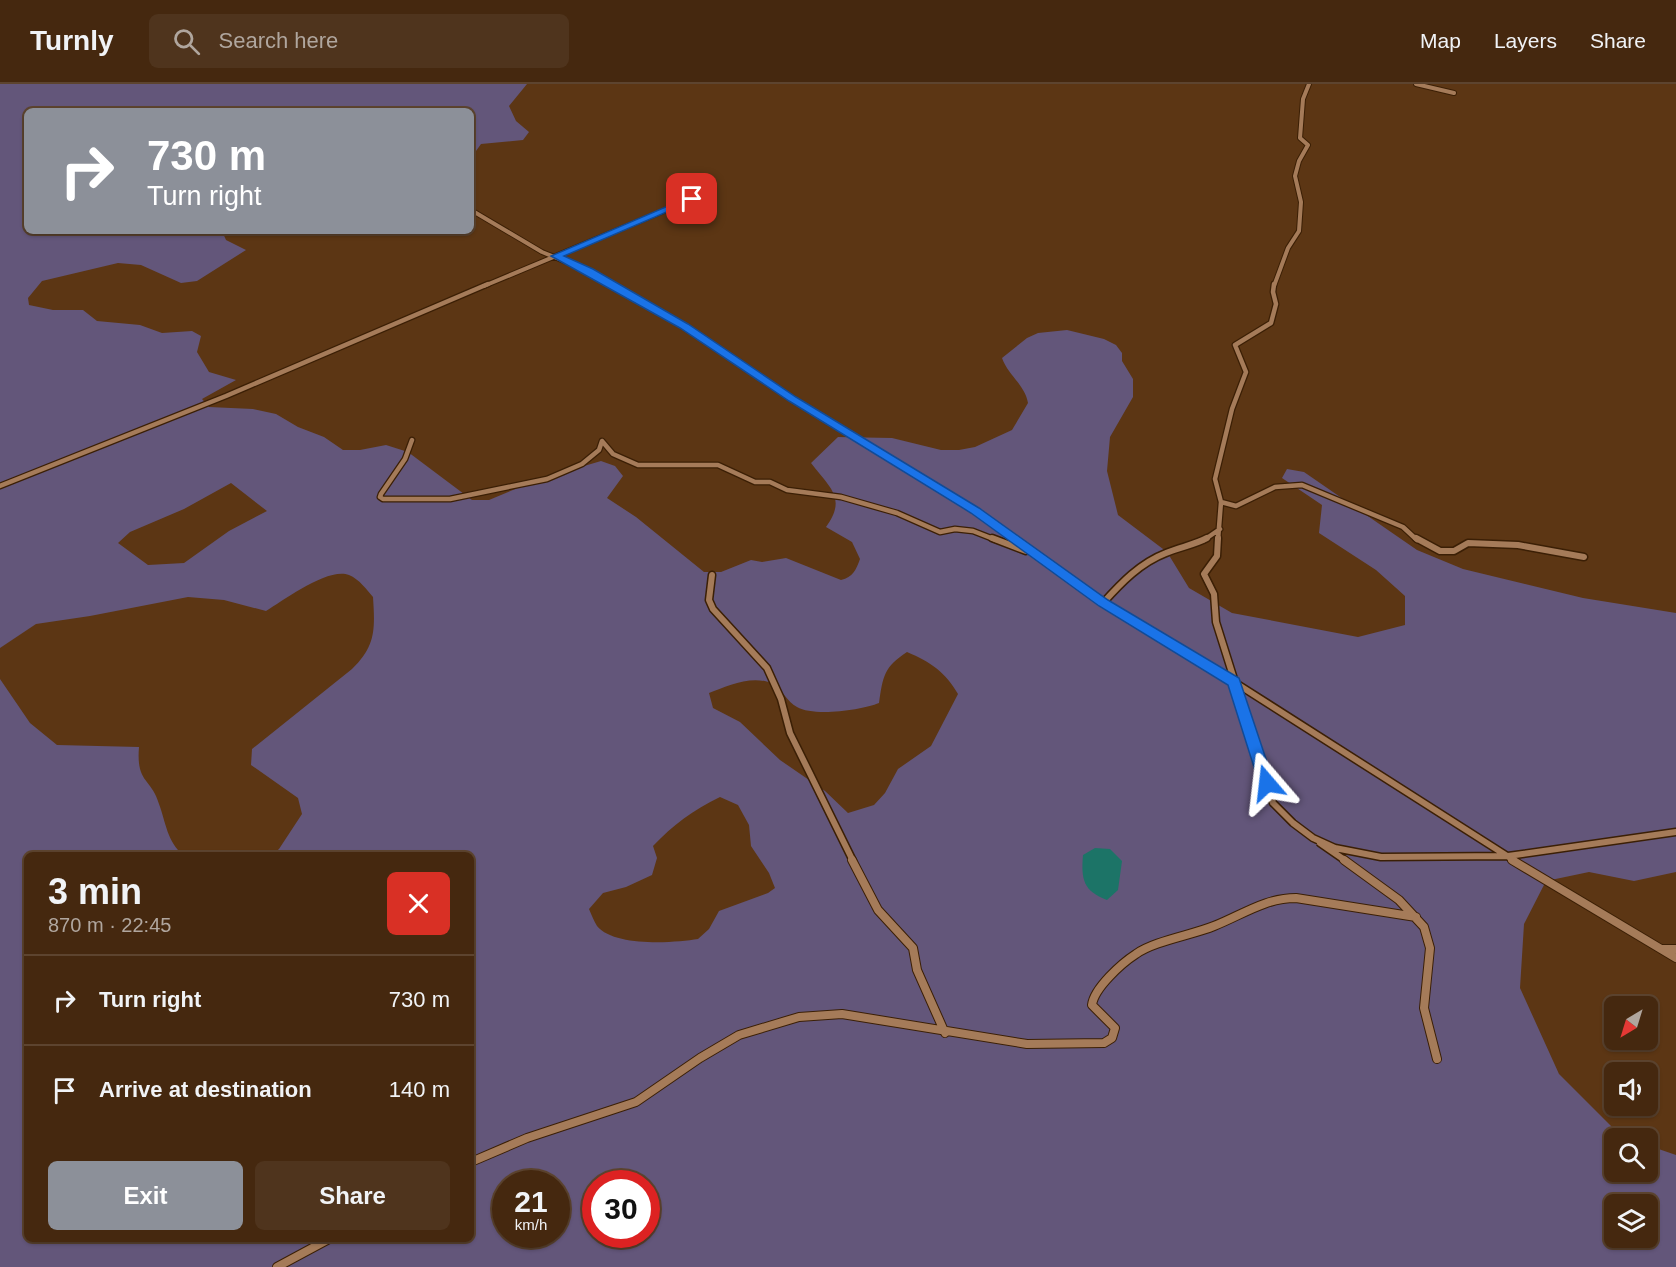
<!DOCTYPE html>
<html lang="en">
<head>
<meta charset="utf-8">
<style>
	body { margin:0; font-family:Helvetica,sans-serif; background:#4f341d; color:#f1f3f6; height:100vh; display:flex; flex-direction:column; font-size:22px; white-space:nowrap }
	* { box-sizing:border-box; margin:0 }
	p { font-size:20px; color:#b0a69e }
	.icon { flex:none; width:33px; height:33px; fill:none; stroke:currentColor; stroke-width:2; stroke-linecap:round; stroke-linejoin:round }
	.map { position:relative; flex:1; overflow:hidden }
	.details { position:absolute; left:24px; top:768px; width:450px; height:390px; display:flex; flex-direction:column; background:#45280f; border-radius:9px; box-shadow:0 2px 4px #0004,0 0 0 2px #5d442f }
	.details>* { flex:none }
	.hud { position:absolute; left:24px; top:24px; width:450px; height:126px; border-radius:9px; box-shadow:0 2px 4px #0004,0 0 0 2px #5d442f; background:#8c9099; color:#fff; overflow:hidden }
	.needle { width:39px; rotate:218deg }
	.fabs { position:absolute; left:1604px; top:912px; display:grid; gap:12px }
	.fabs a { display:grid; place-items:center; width:54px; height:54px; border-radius:9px; background:#45280f; box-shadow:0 2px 4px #0004,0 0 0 2px #5d442f; font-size:30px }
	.speed { position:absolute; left:492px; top:1086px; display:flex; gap:12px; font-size:30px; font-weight:700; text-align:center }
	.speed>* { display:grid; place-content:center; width:78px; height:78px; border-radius:50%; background:#45280f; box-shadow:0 2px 4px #0004,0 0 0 2px #5d442f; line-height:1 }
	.speed small { font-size:15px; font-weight:400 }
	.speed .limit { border:9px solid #d22; background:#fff; color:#111 }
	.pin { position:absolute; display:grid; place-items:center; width:51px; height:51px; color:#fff; margin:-26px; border-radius:12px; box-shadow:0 3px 9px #0006 }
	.me { position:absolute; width:66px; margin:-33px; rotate:343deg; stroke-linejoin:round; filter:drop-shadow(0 0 4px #0008) }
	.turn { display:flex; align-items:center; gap:21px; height:126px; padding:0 24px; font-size:27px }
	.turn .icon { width:78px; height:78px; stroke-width:2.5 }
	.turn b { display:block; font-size:42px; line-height:51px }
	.round { display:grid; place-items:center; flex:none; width:63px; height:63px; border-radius:9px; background:#4f341d }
	.head { display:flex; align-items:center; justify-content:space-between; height:102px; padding:0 24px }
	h1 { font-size:36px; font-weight:700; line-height:45px }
	.button { display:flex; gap:12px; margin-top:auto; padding:12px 24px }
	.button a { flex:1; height:69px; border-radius:9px; background:#8c9099; color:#fff; font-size:24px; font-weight:700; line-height:69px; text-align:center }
	.button a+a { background:#4f341d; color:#f1f3f6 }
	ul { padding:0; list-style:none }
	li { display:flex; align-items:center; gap:18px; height:90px; padding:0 24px; border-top:2px solid #5d442f }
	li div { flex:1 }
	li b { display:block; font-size:22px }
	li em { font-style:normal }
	header { display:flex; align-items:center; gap:36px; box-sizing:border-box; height:84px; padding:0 30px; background:#45280f; border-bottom:2px solid #5d442f }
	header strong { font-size:28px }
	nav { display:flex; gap:33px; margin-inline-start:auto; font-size:21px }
	.search { width:420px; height:54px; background:#4f341d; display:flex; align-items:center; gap:15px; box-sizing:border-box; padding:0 21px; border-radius:9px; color:#b0a69e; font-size:22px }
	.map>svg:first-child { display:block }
	.green { fill:#63567a; fill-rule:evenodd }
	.water { fill:#1c7467 }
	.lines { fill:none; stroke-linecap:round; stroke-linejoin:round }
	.minor-far3-casing { stroke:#3b1f05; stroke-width:6 }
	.minor-far2-casing { stroke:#3b1f05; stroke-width:7 }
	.minor-far1-casing { stroke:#3b1f05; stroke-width:9 }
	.minor-casing { stroke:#3b1f05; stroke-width:10 }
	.minor-far3 { stroke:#a57b59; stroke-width:4 }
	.minor-far2 { stroke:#a57b59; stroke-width:4.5 }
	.minor-far1 { stroke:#a57b59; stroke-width:6 }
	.minor { stroke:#a57b59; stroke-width:8 }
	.route { fill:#1a73e8; stroke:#114b97; stroke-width:1.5 }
</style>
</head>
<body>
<header>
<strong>Turnly</strong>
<div class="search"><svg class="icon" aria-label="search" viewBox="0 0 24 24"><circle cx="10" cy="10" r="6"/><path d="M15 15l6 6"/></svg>Search here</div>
<nav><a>Map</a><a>Layers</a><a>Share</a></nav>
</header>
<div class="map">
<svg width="1676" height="1183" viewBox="0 0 1676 1183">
	<rect width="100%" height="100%" fill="#5c3614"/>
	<!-- green -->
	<path class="green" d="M0 0H527L509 22 516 37 529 48 523 56 481 60 471 74V27H27V147H222L226 156 246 166 197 197 181 199 141 181 118 179 42 197 28 214 29 221 53 226H83L97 237 140 241 162 249 192 247 201 252 197 268 209 288 236 296 202 315 209 323 253 325 276 330 298 343 324 353 343 366H360L386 361 408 368 472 416H489L537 396 601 377 615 382 623 392 607 414 636 433 704 488H721L751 476 762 478 786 474 841 496C853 493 856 486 860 475L852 458 826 443C847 414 830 404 811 379L838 353 892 354 941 366H959L975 363 1012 346 1028 319C1025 301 1008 291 1002 274L1027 254 1038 249 1067 246 1104 255 1116 261 1122 269V277L1133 295V313L1110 353 1107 387 1118 431 1167 468 1189 504 1232 529 1358 553 1405 541V512L1376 486 1319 449 1322 421 1282 394 1287 385 1304 388 1417 466 1463 485 1583 514 1676 529V788L1634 797 1589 788 1546 797 1524 840 1520 904 1559 990 1622 1053 1627 1054H1614V1088H1647V1061L1676 1071V1183H0V595L30 639 57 661 139 663C136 700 151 693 159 720 166 739 167 757 183 771H27V1155H471V771H272L279 765 302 730 298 714 251 681 252 665 352 585C376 562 375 545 373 513 367 506 359 495 349 491 328 483 284 516 266 527L224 516 188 513 90 532 36 540 0 564ZM231 399 267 427 229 447 184 479 148 481 118 459 130 448 184 425ZM907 568C931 578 945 588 958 610L931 662 898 685 885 709 874 721 848 729 825 707 780 676 740 638 713 624 709 609C727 602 753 590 773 600 782 605 787 618 797 623 814 633 862 626 879 619 883 592 884 583 907 568ZM720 713 738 721 749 741 751 762 769 789 775 804 768 809 719 827 709 845 698 855C674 859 614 863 597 842 594 837 591 830 589 825L603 809 626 803 652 791 657 774 653 762C673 741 693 726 720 713ZM506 1100H556V1150H506ZM596 1100H646V1150H596ZM1614 1120H1647V1154H1614Z"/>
	<!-- water -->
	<path class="water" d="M1095 764 1110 765 1122 777 1118 806 1107 816C1083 807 1081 795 1083 771Z"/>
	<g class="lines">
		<!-- minor-far3 casing -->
		<g class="minor-far3-casing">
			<path id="minor-far3" d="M1416 0 1454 9
				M471 126 542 168 589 187 614 202
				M484 202 692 115
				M1274 202 1288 164 1299 147 1301 118 1295 92 1299 77 1308 61 1300 54 1303 15 1309 0"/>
		</g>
		<!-- minor-far2 casing -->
		<g class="minor-far2-casing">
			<path id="minor-far2" d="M612 200 684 242 793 315 975 427 1015 456
				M412 356 405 375 381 410 380 413 383 415H450L547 395 582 380 599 366 602 357 613 370 638 381H718L755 398H770L787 406 841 413 897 429 940 448 955 445 973 447 996 456
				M0 402 226 312 488 200
				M1221 418 1236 422 1275 403 1302 401 1403 443 1417 456
				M1204 456 1220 445
				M1218 456 1221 418 1215 395 1232 325 1246 288 1235 261 1271 239 1276 220 1273 208 1274 200"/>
		</g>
		<!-- minor-far1 casing -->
		<g class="minor-far1-casing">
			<path id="minor-far1" d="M992 454 1026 467
				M1013 454 1103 519 1234 598 1515 777
				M1218 454 1217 472 1204 490 1214 510 1216 538 1273 719 1293 739 1313 754 1335 764 1381 773 1508 772 1676 748
				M1416 454 1440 467H1454L1468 459 1518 461 1584 473
				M712 491 709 516 713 525 767 584 781 615 790 649 853 777
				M1103 519C1121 499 1140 479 1166 469 1180 463 1194 461 1207 454
				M1320 759 1346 777"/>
		</g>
		<!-- minor casing -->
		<g class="minor-casing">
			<path id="minor" d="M852 776 878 826 913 864 917 886 945 949
				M1344 776 1399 816 1424 843 1430 864 1424 924 1437 975
				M1512 776 1676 874
				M1662 865H1676
				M471 1078 527 1054 636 1018 700 974 739 951 799 933 842 930 1027 960 1104 959 1112 954 1115 944 1092 921C1094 904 1122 879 1136 870 1154 857 1192 851 1214 842 1242 831 1265 814 1296 814L1416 833
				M277 1183 329 1155"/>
		</g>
		<!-- minor-far3 -->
		<use href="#minor-far3" class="minor-far3"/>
		<!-- minor-far2 -->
		<use href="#minor-far2" class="minor-far2"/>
		<!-- minor-far1 -->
		<use href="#minor-far1" class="minor-far1"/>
		<!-- minor -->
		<use href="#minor" class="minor"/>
	</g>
	<!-- route -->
	<path class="route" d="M689 113 697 115 564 172 593 185 688 240 796 313 979 424 1108 516 1239 594 1274 699 1272 703H1261L1259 699 1228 601 1099 522 971 429 789 317 680 244 551 172Z"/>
</svg>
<div class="fabs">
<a><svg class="needle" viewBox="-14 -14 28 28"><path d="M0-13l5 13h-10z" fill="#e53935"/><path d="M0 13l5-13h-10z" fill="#b0a69e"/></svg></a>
<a><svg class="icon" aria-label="sound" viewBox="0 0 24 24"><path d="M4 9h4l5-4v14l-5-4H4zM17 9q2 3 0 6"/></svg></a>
<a><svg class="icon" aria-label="search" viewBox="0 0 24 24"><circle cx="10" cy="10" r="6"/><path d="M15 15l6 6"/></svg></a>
<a><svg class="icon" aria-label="layers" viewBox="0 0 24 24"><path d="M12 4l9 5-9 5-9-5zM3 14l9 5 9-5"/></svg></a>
</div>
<div class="speed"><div>21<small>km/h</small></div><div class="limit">30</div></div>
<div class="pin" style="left:692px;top:115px;background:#d93025"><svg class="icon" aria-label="arrive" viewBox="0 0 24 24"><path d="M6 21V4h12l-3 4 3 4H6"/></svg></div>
<svg class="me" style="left:1267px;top:699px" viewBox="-20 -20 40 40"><path d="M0-17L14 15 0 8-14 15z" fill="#1a73e8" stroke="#fff" stroke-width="4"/></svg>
<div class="hud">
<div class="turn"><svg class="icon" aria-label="right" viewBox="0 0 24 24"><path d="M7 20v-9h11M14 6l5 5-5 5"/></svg><div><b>730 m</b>Turn right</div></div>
</div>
<section class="details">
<div class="head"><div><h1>3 min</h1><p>870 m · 22:45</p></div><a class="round" style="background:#d93025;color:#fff"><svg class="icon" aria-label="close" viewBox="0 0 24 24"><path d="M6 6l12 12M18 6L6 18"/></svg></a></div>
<ul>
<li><svg class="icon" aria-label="right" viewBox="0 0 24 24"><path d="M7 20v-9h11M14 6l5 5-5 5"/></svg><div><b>Turn right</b></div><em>730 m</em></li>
<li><svg class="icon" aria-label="arrive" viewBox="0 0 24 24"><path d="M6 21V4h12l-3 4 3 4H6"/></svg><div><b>Arrive at destination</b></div><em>140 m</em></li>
</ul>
<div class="button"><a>Exit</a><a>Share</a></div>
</section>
</div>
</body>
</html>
